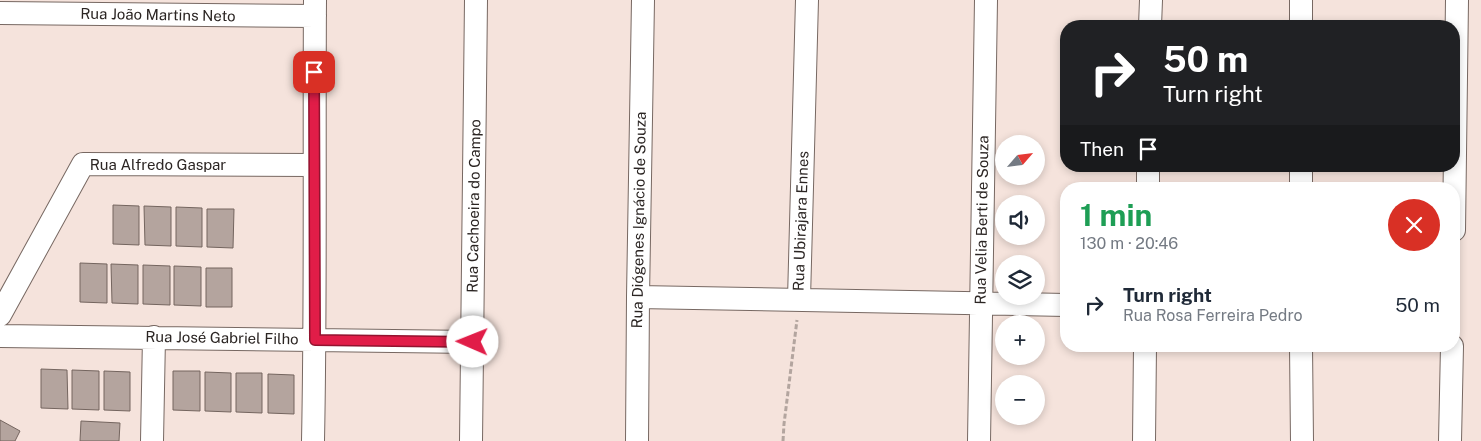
<!DOCTYPE html>
<html lang="en">
<head>
<meta charset="utf-8">
<style>
	body { margin:0; font-family:"Public Sans",sans-serif; background:#f6f6f7; color:#1f2937; height:100vh; display:flex; flex-direction:column; font-size:19px; white-space:nowrap }
	* { box-sizing:border-box; margin:0 }
	p { font-size:16px; color:#747a83 }
	.icon { flex:none; width:28px; height:28px; fill:none; stroke:currentColor; stroke-width:2; stroke-linecap:round; stroke-linejoin:round }
	.map { position:relative; flex:1; overflow:hidden }
	.details { position:absolute; left:1060px; top:182px; width:400px; height:170px; display:flex; flex-direction:column; background:#fff; border-radius:20px; box-shadow:0 2px 8px #0003 }
	.details>* { flex:none }
	.hud { position:absolute; left:1060px; top:20px; width:400px; height:152px; border-radius:20px; box-shadow:0 2px 8px #0003; background:#202124; color:#fff; overflow:hidden }
	.needle { width:32px; rotate:62deg }
	.tools { position:absolute; left:995px; top:135px; display:grid; gap:10px }
	.tools a { display:grid; place-items:center; width:50px; height:50px; border-radius:50%; background:#fff; box-shadow:0 2px 8px #0003; font-size:25px }
	.pin { position:absolute; display:grid; place-items:center; width:42px; height:42px; color:#fff; margin:-21px; border-radius:10px; box-shadow:0 2px 8px #0006 }
	.me { position:absolute; width:55px; margin:-28px; rotate:271deg; stroke-linejoin:round; filter:drop-shadow(0 0 4px #0008) }
	.turn { display:flex; align-items:center; gap:18px; height:105px; padding:0 20px; font-size:22px }
	.turn .icon { width:65px; height:65px; stroke-width:2.5 }
	.turn b { display:block; font-size:35px; line-height:42px }
	.then { display:flex; align-items:center; height:48px; padding:0 20px; background:#0003; gap:10px; font-size:19px }
	.round { display:grid; place-items:center; flex:none; width:52px; height:52px; border-radius:26px; background:#f6f6f7 }
	.head { display:flex; align-items:center; justify-content:space-between; height:85px; padding:0 20px }
	h1 { font-size:30px; font-weight:700; line-height:38px; color:#1e9e55 }
	ul { padding:0; list-style:none }
	li { display:flex; align-items:center; gap:15px; height:75px; padding:0 20px }
	li div { flex:1 }
	li b { display:block; font-size:19px }
	li em { font-style:normal }
	.map>svg:first-child { display:block }
	.building { fill:#b4a49e; stroke:#74655f }
	.lines { fill:none; stroke-linecap:round; stroke-linejoin:round }
	.minor-casing { stroke:#776862; stroke-width:24 }
	.path { stroke:#b3a59f; stroke-width:3; stroke-dasharray:5 2.5; stroke-linecap:butt }
	.minor { stroke:#fff; stroke-width:22 }
	.route-casing { stroke:#92132f; stroke-width:12 }
	.route { stroke:#e11d48; stroke-width:9 }
	.labels { text-anchor:middle; stroke-width:4; stroke-linejoin:round; paint-order:stroke }
	.street-label { font-size:15px; fill:#2b2523; stroke:#fff }
</style>
</head>
<body>
<div class="map">
<svg width="1481" height="441" viewBox="0 0 1481 441">
	<rect width="100%" height="100%" fill="#f5e3dc"/>
	<!-- building -->
	<path class="building" d="M113 205 139 206V245L113 244Z
		M144 206 171 207V246L145 245Z
		M176 207 202 208V247L176 246Z
		M207 209H234L233 248 207 247Z
		M80 263 107 264V303L80 302Z
		M111 264 138 265V304L112 303Z
		M143 265 170 266V305L143 304Z
		M174 266 201 267V306L174 305Z
		M206 268H232V307H206Z
		M41 369 67 370 68 409 41 408Z
		M72 370 99 371V410L72 409Z
		M104 371 130 372V411L104 410Z
		M173 371H200V411L173 410Z
		M205 372 231 373V412L205 411Z
		M236 373H262V413L236 412Z
		M268 374 294 375V414L268 413Z
		M0 420 20 431 15 441H0Z
		M81 421 120 423 119 441H80Z"/>
	<g class="lines">
		<!-- minor casing -->
		<g class="minor-casing">
			<path id="minor" d="M1301 0V26
				M0 13 315 16
				M1150 26 1151 0
				M1301 166V189
				M1148 189V166
				M1454 230 1457 0
				M638 297 1066 305
				M799 299 807 0
				M0 315 83 164 313 165
				M0 336 473 342
				M1301 346 1302 441
				M152 441 154 337
				M313 441C316 294 314 147 315 0
				M471 441 476 0
				M637 441 638 297 643 0
				M979 441 986 0
				M1144 441 1145 346
				M1450 441 1452 346"/>
		</g>
		<!-- path -->
		<path class="path" d="M783 441 784 424 797 320"/>
		<!-- minor -->
		<use href="#minor" class="minor"/>
	</g>
	<g class="lines">
		<!-- route casing -->
		<g class="route-casing">
			<path id="route" d="M314 72 315 340 473 342"/>
		</g>
		<!-- route -->
		<use href="#route" class="route"/>
	</g>
	<g class="labels">
		<!-- street labels -->
		<g class="street-label">
			<text transform="translate(158 15) rotate(1)" y="5">Rua João Martins Neto</text>
			<text x="158" y="170">Rua Alfredo Gaspar</text>
			<text transform="translate(474 206) rotate(-89)" y="5">Rua Cachoeira do Campo</text>
			<text transform="translate(639 220) rotate(-89)" y="5">Rua Diógenes Ignácio de Souza</text>
			<text transform="translate(982 220) rotate(-89)" y="5">Rua Velia Berti de Souza</text>
			<text transform="translate(801 221) rotate(-88)" y="5">Rua Ubirajara Ennes</text>
			<text transform="translate(222 338) rotate(1)" y="5">Rua José Gabriel Filho</text>
		</g>
	</g>
</svg>
<div class="tools">
<a><svg class="needle" viewBox="-14 -14 28 28"><path d="M0-13l5 13h-10z" fill="#e53935"/><path d="M0 13l5-13h-10z" fill="#747a83"/></svg></a>
<a><svg class="icon" aria-label="sound" viewBox="0 0 24 24"><path d="M4 9h4l5-4v14l-5-4H4zM17 9q2 3 0 6"/></svg></a>
<a><svg class="icon" aria-label="layers" viewBox="0 0 24 24"><path d="M12 4l9 5-9 5-9-5zM3 14l9 5 9-5"/></svg></a>
<a>+</a>
<a>−</a>
</div>
<div class="pin" style="left:314px;top:72px;background:#d93025"><svg class="icon" aria-label="arrive" viewBox="0 0 24 24"><path d="M6 21V4h12l-3 4 3 4H6"/></svg></div>
<svg class="me" style="left:473px;top:342px" viewBox="-20 -20 40 40"><circle r="19" fill="#fff"/><path d="M0-13L10 11 0 6-10 11z" fill="#e11d48"/></svg>
<div class="hud">
<div class="turn"><svg class="icon" aria-label="right" viewBox="0 0 24 24"><path d="M7 20v-9h11M14 6l5 5-5 5"/></svg><div><b>50 m</b>Turn right</div></div>
<div class="then">Then<svg class="icon" aria-label="arrive" viewBox="0 0 24 24"><path d="M6 21V4h12l-3 4 3 4H6"/></svg></div>
</div>
<section class="details">
<div class="head"><div><h1>1 min</h1><p>130 m · 20:46</p></div><a class="round" style="background:#d93025;color:#fff"><svg class="icon" aria-label="close" viewBox="0 0 24 24"><path d="M6 6l12 12M18 6L6 18"/></svg></a></div>
<ul>
<li><svg class="icon" aria-label="right" viewBox="0 0 24 24"><path d="M7 20v-9h11M14 6l5 5-5 5"/></svg><div><b>Turn right</b><p>Rua Rosa Ferreira Pedro</p></div><em>50 m</em></li>
</ul>
</section>
</div>
</body>
</html>
